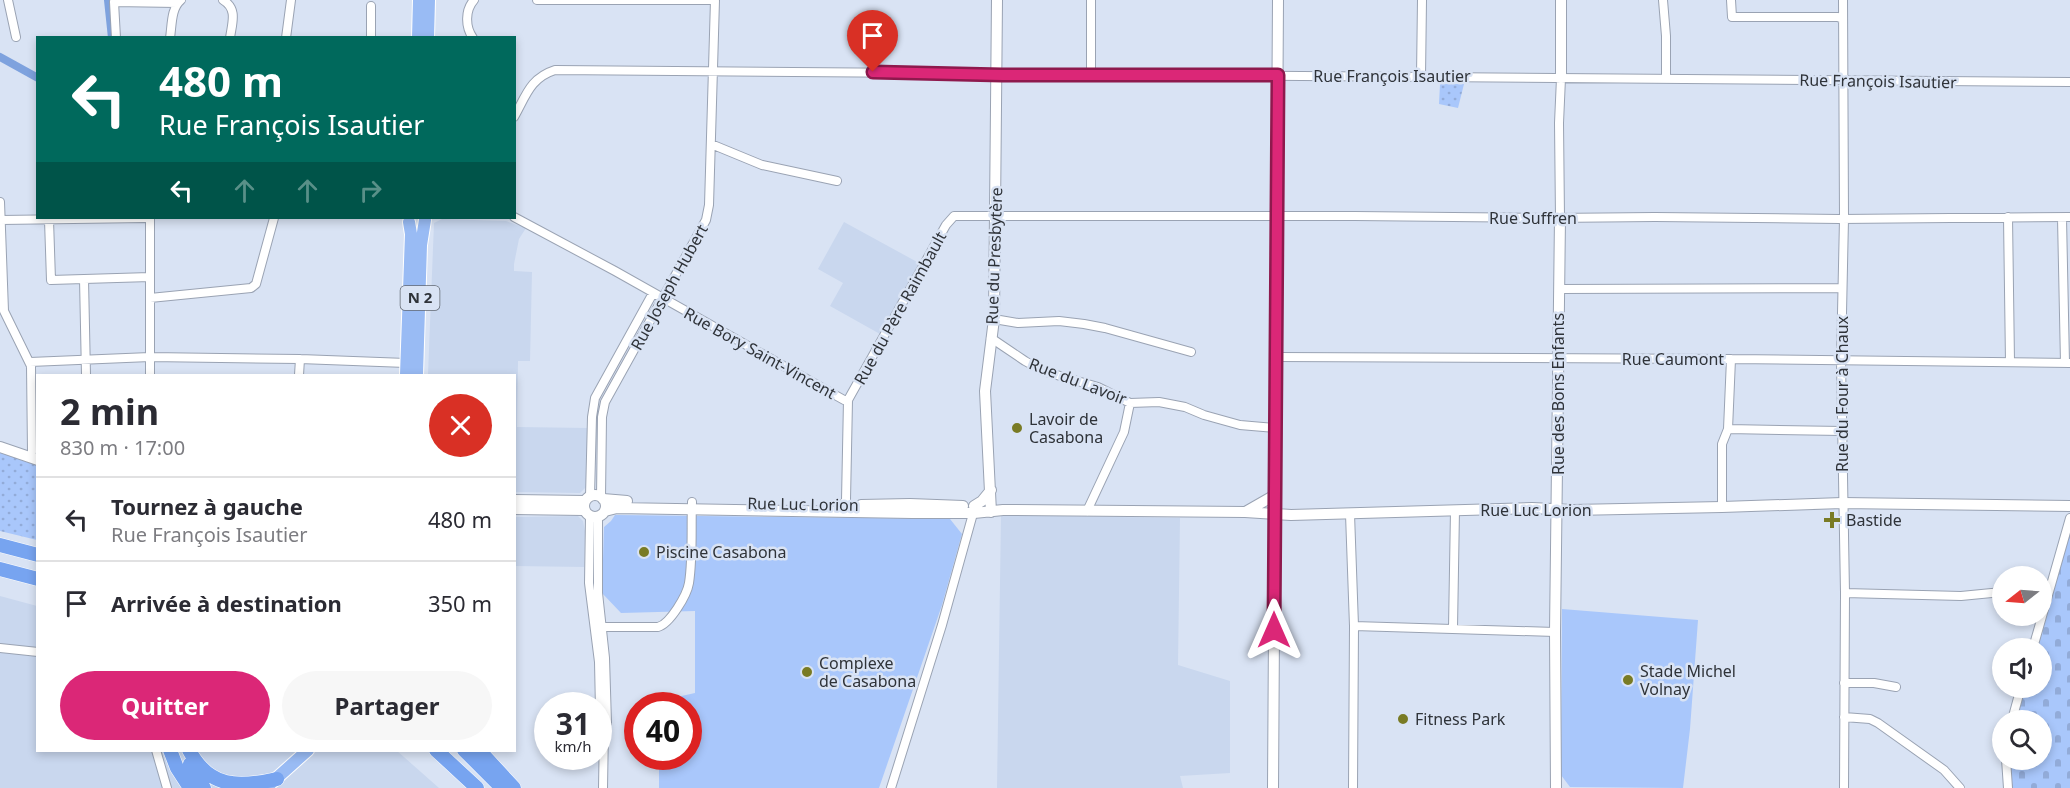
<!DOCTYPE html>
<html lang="fr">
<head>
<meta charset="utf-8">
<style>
	body { margin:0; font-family:"Noto Sans",sans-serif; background:#f7f7f7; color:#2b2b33; height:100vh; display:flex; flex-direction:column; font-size:22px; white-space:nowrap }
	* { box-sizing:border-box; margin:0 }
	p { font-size:20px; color:#7c7c81 }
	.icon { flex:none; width:33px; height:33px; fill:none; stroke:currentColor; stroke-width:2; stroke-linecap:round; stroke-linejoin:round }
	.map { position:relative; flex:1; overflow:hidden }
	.details { position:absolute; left:36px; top:374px; width:480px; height:378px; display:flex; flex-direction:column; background:#fff; border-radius:0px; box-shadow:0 3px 9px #0003 }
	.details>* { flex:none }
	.banner { position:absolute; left:36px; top:36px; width:480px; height:183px; border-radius:0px; box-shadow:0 3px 9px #0003; background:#00695c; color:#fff; overflow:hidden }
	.needle { width:39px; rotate:253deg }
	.fabs { position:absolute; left:1992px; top:566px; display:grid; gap:12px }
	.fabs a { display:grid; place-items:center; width:60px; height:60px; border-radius:50%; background:#fff; box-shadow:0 3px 9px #0003; font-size:30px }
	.speed { position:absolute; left:534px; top:692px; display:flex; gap:12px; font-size:30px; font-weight:700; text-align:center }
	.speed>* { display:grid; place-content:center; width:78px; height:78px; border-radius:50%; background:#fff; box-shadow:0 3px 9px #0003; line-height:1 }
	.speed small { font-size:15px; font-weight:400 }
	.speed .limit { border:9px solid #d22; background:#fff; color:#111 }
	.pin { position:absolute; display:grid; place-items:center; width:51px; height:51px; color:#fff; margin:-62px -26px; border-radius:50% 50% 50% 0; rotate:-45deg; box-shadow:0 0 6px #0007 }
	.pin .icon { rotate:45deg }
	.me { position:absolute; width:66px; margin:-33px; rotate:0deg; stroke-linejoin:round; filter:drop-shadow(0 0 4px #0008) }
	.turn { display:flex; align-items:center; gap:21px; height:126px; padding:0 24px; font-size:27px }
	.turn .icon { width:78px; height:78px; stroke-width:2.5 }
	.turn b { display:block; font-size:42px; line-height:51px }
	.lanes { display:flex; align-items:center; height:57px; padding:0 24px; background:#0003; justify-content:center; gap:30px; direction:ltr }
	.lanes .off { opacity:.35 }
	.round { display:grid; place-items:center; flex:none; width:63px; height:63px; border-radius:32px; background:#f7f7f7 }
	.summary { display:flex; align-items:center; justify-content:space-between; height:102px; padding:0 24px }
	h1 { font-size:36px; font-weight:700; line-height:45px }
	.action { display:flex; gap:12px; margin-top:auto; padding:12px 24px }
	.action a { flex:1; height:69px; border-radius:36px; background:#db2777; color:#fff; font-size:24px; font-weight:700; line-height:69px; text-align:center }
	.action a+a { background:#f7f7f7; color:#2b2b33 }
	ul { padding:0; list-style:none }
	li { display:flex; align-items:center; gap:18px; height:84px; padding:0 24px; border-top:2px solid #e1e1e2 }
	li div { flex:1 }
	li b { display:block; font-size:22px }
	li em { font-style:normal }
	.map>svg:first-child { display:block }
	.built { fill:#c9d7ee }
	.green { fill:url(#green-dots) }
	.cemetery { fill:url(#cemetery-stones) }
	.pitch { fill:#a9c7fb }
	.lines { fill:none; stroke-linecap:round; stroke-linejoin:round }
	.canal { stroke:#7ea2de; stroke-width:8 }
	.minor-casing { stroke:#9aa3b3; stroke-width:10 }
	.tertiary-casing { stroke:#9aa3b3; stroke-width:12 }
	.primary-casing { stroke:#fff; stroke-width:14 }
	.trunk-casing { stroke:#fff; stroke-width:15 }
	.minor { stroke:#fff; stroke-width:8 }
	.tertiary { stroke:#fff; stroke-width:10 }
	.primary { stroke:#99bbf4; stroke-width:12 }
	.trunk { stroke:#77a4f0; stroke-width:14 }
	.route-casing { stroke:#8e194d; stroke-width:15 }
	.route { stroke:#db2777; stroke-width:10 }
	.poi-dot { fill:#797b24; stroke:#d9e3f4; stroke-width:2 }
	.labels { text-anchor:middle; stroke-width:5; stroke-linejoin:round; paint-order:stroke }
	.shield { fill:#d9e3f4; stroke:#626871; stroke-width:1.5 }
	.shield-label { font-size:15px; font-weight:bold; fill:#2f3339 }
	.street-label { font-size:16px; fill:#2f3339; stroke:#d9e3f4 }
	.poi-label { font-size:16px; fill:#2f3339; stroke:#d9e3f4; text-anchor:start }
</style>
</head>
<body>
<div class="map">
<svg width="2070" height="788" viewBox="0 0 2070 788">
	<defs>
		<pattern id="green-dots" width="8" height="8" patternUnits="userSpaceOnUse" patternTransform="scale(1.5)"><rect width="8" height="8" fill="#a9c7fb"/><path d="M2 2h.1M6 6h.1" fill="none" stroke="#92abd8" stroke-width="1.8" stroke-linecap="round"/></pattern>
		<pattern id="cemetery-stones" width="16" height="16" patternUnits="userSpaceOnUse" patternTransform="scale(1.5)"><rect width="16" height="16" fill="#a9c7fb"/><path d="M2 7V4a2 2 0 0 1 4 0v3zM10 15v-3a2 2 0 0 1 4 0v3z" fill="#92abd8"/></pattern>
	</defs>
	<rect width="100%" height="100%" fill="#d9e3f4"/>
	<!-- built -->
	<path class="built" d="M442 219 506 221 526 228 519 239 514 264V271L532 272 530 361H518L517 427 588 428 586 487 580 493 515 492 514 375H428L434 223Z
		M844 222 919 263 880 334 830 306 843 283 818 269Z
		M1001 515 1180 518 1178 665 1230 681V773L1180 776 1183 788H997Z
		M578 516 583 521 585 531 584 567 515 566V517Z
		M0 596 37 606 38 750H396L439 788H0Z"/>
	<!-- green -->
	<path class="green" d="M1440 84H1464L1458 108 1439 104Z
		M0 452 37 465V540L0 531Z"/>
	<!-- cemetery -->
	<path class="cemetery" d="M2070 531V788H2011L2009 759H2042V720H2014L2024 687H2042V648H2036Z"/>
	<!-- pitch -->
	<path class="pitch" d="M615 515 950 519 962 534 942 605 879 788H659V756H688V705H659V701L695 693V611L621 613 602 593 604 527 611 521Z
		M1562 609 1698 620 1690 729 1683 788 1570 787 1561 775Z"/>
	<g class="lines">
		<!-- canal -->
		<path class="canal" d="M108 0 112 38
			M0 57 38 78"/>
		<!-- minor casing -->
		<g class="minor-casing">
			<path id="minor" d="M8 0 16 37
				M223 0C238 9 232 23 230 38
				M537 0H715
				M1091 0V75
				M1663 0 1666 36V79
				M1731 0 1732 17H1838L1843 19
				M1843 0 1844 219 1841 360 1845 593 1844 788
				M116 38 114 2 177 3
				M170 38C172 25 171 8 181 0
				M286 38 291 0
				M371 38V6
				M473 38C465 27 465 10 474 0
				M1421 76 1422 0
				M514 117C526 96 530 78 555 70L2070 82
				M711 144 762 165 837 181
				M0 202 4 311 31 366 32 452 31 457
				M514 217 615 271 844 400H848
				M2008 217 2010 362
				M150 218V375
				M1560 218 1559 123 1561 78
				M2062 218 2065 363
				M1 220 145 218
				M49 220 51 280 150 277
				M84 279 86 375
				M1559 289 1842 288
				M150 298 251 288 256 284 274 218
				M994 319 1018 323 1059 321 1084 324 1105 328 1191 352
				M991 338 1025 361 1043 371 1098 387 1130 403 1159 402 1185 407 1204 415 1240 425 1276 428
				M1276 357 1731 359 2070 363
				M30 362 150 357 300 359 406 363
				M299 375 300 359
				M1728 429 1842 431
				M590 496 592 417 595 398 653 293
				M601 497 602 417 605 402 706 220 709 205 715 0
				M1722 507V444L1728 429 1731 359
				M835 511 841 506 846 500 848 400 946 225 954 216H1355L1551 218 1655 217 1840 219 2070 217
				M1087 511 1124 432 1130 403
				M1350 514 1354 626 1353 788
				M590 517 589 583 599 662 600 710 604 729 603 788
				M598 517V593L605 658 607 723
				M1845 593 1961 596 2002 592
				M598 625 602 627H658C670 624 687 595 689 583 693 557 691 528 692 502
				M1354 626 1555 632
				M1453 628 1455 510
				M0 648 38 652
				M2033 648 2070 518
				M1844 683H1874L1896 687
				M1844 717 1870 719 1878 723 1944 770 1960 788
				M2012 720 2021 687
				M156 750 167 788
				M2006 759 2008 788
				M891 788 942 625 974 510"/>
		</g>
		<!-- tertiary casing -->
		<g class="tertiary-casing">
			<path id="tertiary" d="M1561 78V0
				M0 447 38 460
				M584 506a11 11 0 1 1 22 0a11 11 0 1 1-22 0Z
				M603 499 627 501
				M514 500 585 501
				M861 505 910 504 963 506
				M974 506 982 501 991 490
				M514 509 584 510
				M605 511 617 508 912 513H974L1003 510 1245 512 1291 515 1532 508 1573 510 1722 507 1842 503 2070 506
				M1247 511 1275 495
				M991 512 985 391 994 319 997 0
				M1273 788 1278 0
				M1556 788 1555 632 1560 218"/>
		</g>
		<!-- primary casing -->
		<g class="primary-casing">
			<path id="primary" d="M418 38 419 0
				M428 38 429 0
				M406 375 411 234 409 222
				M417 375 421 245 425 220
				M269 785 308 750"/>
		</g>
		<!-- trunk casing -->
		<g class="trunk-casing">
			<path id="trunk" d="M0 545 38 555
				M0 569 38 579
				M170 750 177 768 190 788
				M189 750C209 788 238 788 277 779
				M436 750 477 788
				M464 750 502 788
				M479 750 514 788
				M190 764 204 788"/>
		</g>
		<!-- minor -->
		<use href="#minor" class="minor"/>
		<!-- tertiary -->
		<use href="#tertiary" class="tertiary"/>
		<!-- primary -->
		<use href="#primary" class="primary"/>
		<!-- trunk -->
		<use href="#trunk" class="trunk"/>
	</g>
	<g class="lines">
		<!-- route casing -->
		<g class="route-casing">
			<path id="route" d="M873 72 1002 75H1278L1274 630"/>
		</g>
		<!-- route -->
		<use href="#route" class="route"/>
	</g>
	<!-- markers -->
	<g class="poi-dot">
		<circle cx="1017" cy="428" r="6"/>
		<path d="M1829 511h6v6h6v6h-6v6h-6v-6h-6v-6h6z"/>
		<circle cx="644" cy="552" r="6"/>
		<circle cx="807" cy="672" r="6"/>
		<circle cx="1628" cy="680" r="6"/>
		<circle cx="1403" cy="719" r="6"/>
	</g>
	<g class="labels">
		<!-- shield labels -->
		<rect class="shield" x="400.5" y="286" width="39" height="24" rx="4.5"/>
		<g class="shield-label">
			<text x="420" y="303">N 2</text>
		</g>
		<!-- street labels -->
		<g class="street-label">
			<text x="1392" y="82">Rue François Isautier</text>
			<text transform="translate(1878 81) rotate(1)" y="6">Rue François Isautier</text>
			<text x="1533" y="224">Rue Suffren</text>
			<text transform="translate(994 256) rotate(-88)" y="6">Rue du Presbytère</text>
			<text transform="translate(669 287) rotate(-61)" y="6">Rue Joseph Hubert</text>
			<text transform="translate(900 308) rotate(-61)" y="6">Rue du Père Raimbault</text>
			<text transform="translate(760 353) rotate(29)" y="6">Rue Bory Saint-Vincent</text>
			<text x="1673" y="365">Rue Caumont</text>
			<text transform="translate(1078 381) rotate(21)" y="6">Rue du Lavoir</text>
			<text transform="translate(1558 394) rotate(-90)" y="6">Rue des Bons Enfants</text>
			<text transform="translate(1842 394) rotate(-90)" y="6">Rue du Four à Chaux</text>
			<text transform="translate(803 504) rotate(1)" y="6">Rue Luc Lorion</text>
			<text x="1536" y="516">Rue Luc Lorion</text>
		</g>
		<!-- poi labels -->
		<g class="poi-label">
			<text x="1029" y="425">Lavoir de<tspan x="1029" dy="18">Casabona</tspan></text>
			<text x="1846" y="526">Bastide</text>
			<text x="656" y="558">Piscine Casabona</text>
			<text x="819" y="669">Complexe<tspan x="819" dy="18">de Casabona</tspan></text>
			<text x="1640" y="677">Stade Michel<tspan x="1640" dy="18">Volnay</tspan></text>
			<text x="1415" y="725">Fitness Park</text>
		</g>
	</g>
</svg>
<div class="fabs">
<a><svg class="needle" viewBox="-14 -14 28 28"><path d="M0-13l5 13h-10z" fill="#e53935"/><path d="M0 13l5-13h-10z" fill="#7c7c81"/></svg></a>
<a><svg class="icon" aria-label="sound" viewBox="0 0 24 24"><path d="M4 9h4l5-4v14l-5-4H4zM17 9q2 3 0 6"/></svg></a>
<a><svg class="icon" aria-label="search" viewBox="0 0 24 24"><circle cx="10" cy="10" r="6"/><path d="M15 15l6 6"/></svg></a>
</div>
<div class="speed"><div>31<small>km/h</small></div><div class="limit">40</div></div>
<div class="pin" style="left:873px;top:72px;background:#d93025"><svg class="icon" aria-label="arrive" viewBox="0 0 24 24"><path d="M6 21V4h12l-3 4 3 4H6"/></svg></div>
<svg class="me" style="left:1274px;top:630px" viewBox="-20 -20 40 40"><path d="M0-17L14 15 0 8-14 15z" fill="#db2777" stroke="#fff" stroke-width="4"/></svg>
<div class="banner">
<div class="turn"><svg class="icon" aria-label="left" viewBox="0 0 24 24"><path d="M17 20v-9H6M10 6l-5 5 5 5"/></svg><div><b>480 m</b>Rue François Isautier</div></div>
<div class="lanes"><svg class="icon" aria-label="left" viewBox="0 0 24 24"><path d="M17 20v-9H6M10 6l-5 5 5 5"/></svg><svg class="icon off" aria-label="ahead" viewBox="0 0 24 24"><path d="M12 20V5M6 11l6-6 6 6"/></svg><svg class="icon off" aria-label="ahead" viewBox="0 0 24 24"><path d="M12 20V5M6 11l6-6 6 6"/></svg><svg class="icon off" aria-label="right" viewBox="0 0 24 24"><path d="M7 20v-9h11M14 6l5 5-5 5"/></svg></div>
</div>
<section class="details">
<div class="summary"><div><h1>2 min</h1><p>830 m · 17:00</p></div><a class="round" style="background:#d93025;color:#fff"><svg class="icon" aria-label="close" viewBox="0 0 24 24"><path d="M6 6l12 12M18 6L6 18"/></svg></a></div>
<ul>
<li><svg class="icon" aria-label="left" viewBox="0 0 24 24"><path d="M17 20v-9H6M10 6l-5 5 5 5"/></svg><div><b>Tournez à gauche</b><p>Rue François Isautier</p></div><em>480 m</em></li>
<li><svg class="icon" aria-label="arrive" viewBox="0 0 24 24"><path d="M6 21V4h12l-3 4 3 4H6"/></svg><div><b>Arrivée à destination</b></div><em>350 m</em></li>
</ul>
<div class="action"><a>Quitter</a><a>Partager</a></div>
</section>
</div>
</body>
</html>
